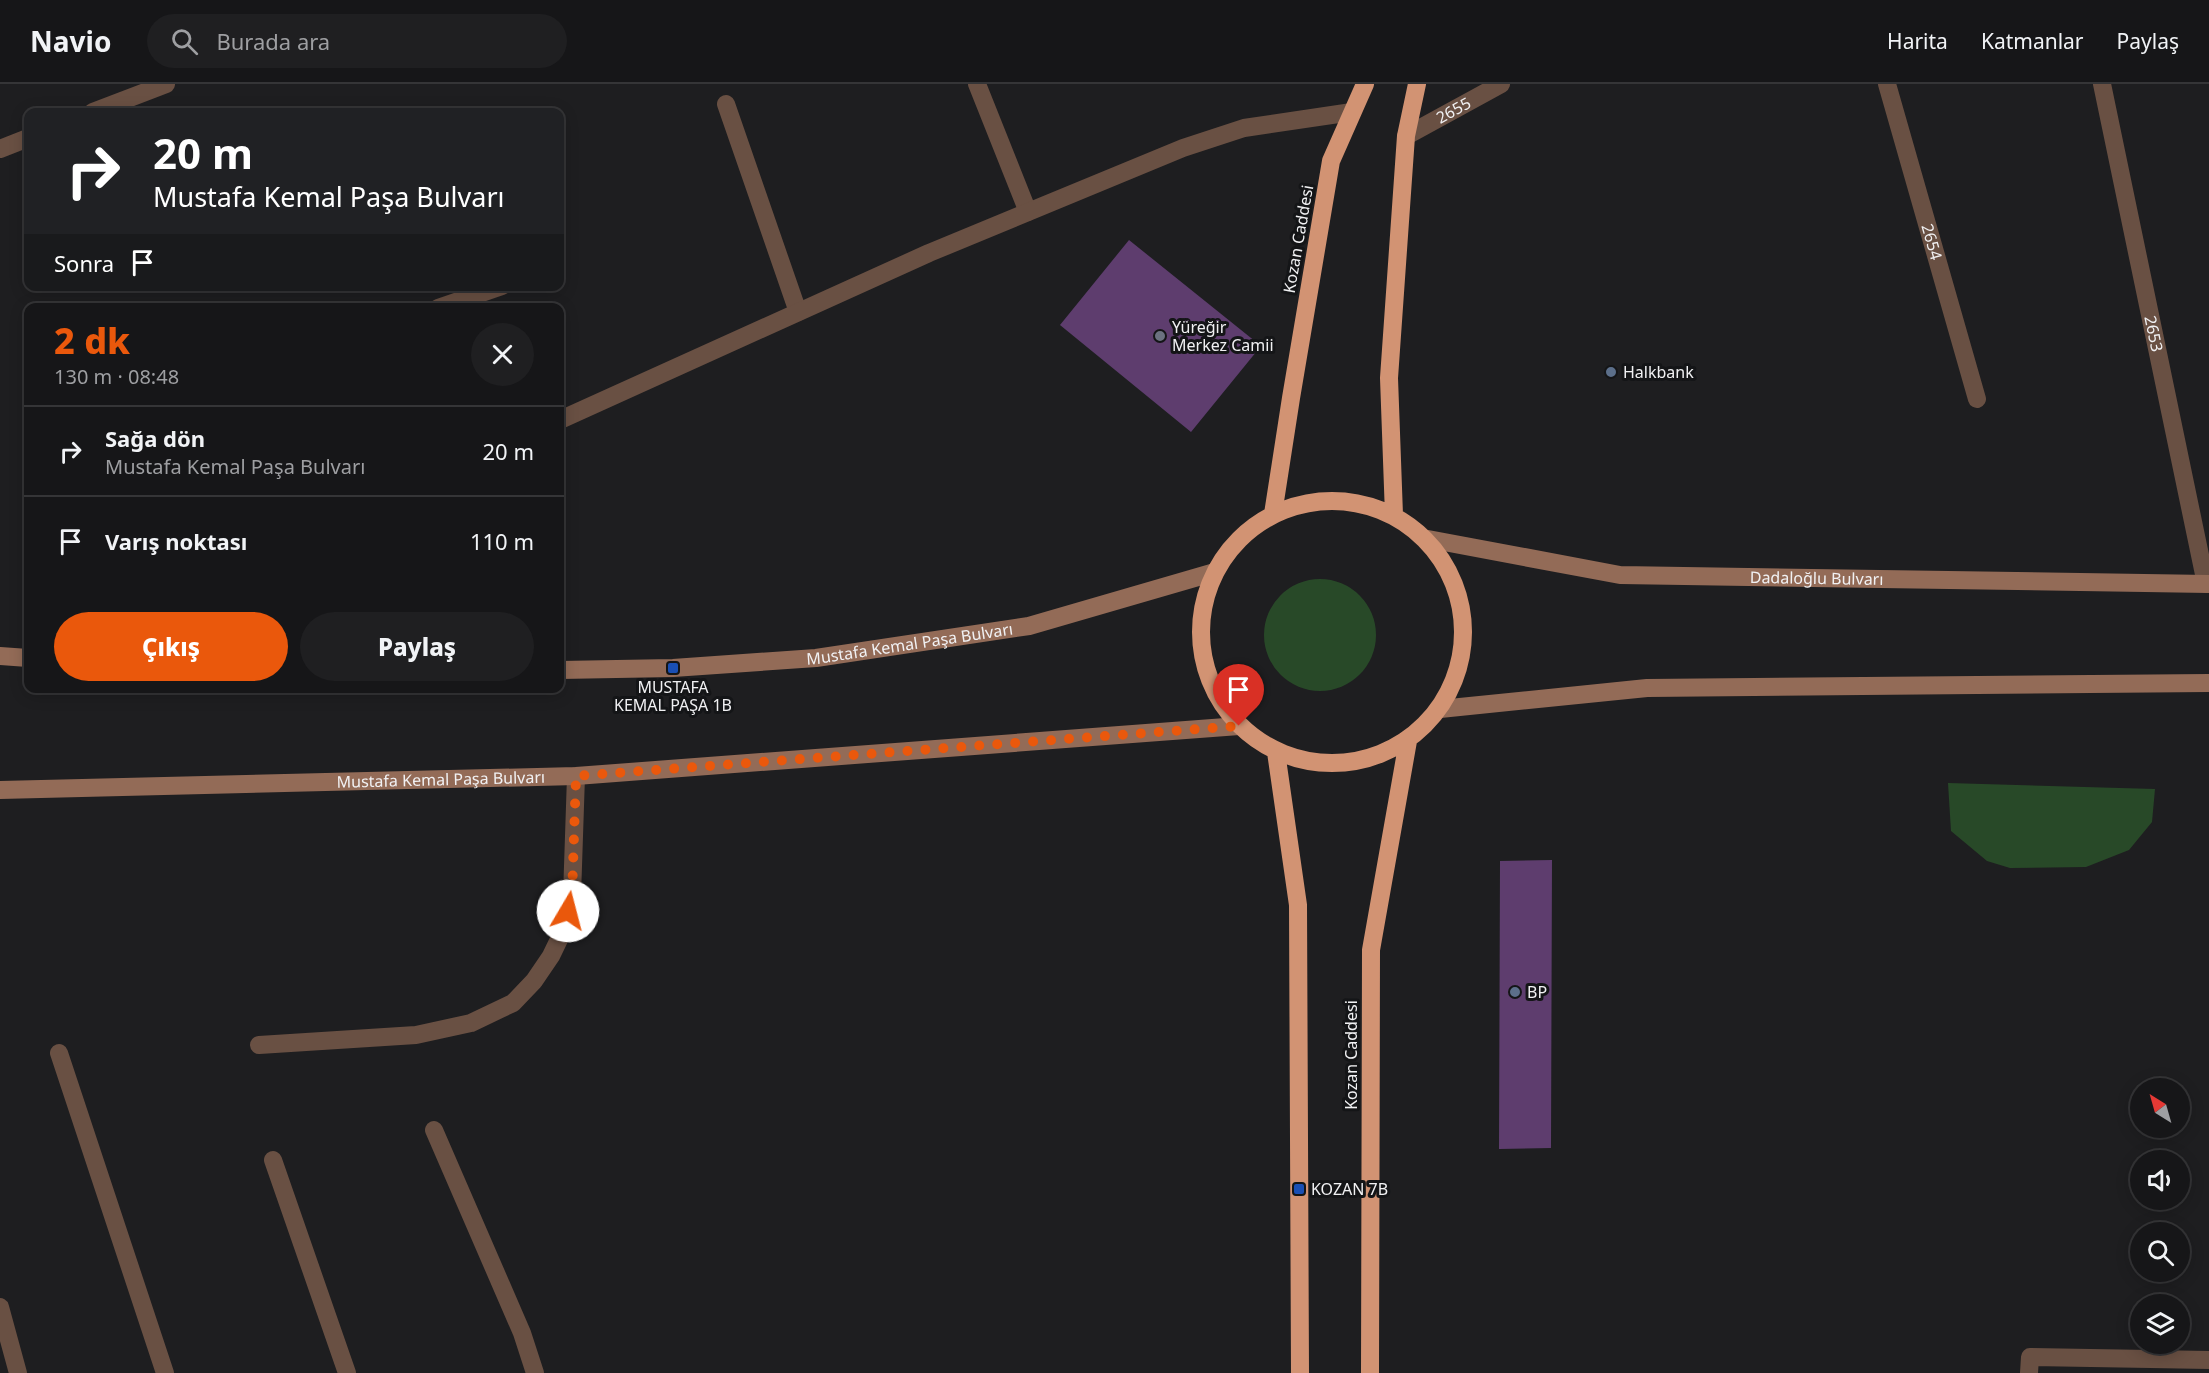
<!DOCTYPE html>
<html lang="tr">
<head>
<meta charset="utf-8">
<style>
	body { margin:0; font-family:"Noto Sans",sans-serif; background:#1f1f21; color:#f1f3f6; height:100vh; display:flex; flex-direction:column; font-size:22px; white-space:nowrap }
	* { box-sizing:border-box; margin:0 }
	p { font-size:20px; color:#9e9fa2 }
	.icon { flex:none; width:33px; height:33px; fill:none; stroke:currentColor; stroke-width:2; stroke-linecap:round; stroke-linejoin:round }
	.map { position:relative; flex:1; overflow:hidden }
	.side { position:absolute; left:24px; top:219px; width:540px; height:390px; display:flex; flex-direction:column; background:#161618; border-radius:12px; box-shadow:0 3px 15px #0003,0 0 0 2px #353537 }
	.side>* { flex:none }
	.hud { position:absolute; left:24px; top:24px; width:540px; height:183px; border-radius:12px; box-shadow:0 3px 15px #0003,0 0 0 2px #353537; background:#202124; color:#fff; overflow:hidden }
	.needle { width:39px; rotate:323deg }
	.controls { position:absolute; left:2130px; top:994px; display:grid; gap:12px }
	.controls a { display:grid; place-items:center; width:60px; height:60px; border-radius:50%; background:#161618; box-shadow:0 3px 15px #0003,0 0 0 2px #353537; font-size:30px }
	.pin { position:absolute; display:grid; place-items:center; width:51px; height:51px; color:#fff; margin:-62px -26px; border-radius:50% 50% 50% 0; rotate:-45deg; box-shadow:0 0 6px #0007 }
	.pin .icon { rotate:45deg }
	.me { position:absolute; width:66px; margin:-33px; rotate:8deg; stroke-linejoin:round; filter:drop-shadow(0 0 4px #0008) }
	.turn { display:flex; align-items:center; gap:21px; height:126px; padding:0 30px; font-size:27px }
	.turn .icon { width:78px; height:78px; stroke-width:2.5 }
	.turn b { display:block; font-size:42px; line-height:51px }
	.then { display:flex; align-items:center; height:57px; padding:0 30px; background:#0003; gap:12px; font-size:22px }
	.round { display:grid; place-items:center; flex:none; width:63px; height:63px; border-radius:32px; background:#1f1f21 }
	.headline { display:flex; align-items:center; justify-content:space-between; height:102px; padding:0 30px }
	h1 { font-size:36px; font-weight:800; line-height:45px; color:#ea580c }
	.action { display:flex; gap:12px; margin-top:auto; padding:12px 30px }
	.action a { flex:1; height:69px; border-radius:36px; background:#ea580c; color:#fff; font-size:24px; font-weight:800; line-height:69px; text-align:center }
	.action a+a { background:#1f1f21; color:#f1f3f6 }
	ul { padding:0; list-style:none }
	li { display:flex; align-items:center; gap:18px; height:90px; padding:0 30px; border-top:2px solid #353537 }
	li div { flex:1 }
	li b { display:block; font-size:22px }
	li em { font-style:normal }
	header { display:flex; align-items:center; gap:36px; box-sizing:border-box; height:84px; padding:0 30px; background:#161618; border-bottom:2px solid #353537 }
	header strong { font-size:28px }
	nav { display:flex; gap:33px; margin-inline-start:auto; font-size:21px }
	.search { width:420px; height:54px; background:#1f1f21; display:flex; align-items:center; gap:15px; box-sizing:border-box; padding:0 21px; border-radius:33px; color:#9e9fa2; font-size:22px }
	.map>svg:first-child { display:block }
	.green { fill:#284928 }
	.building { fill:#5e3d6e }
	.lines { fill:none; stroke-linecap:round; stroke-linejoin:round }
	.lane { stroke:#695043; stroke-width:18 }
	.street { stroke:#695043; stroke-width:18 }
	.secondary { stroke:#936b57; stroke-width:18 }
	.highway { stroke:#d29373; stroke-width:18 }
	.route { stroke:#ea580c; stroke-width:10; stroke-dasharray:0 18 }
	.worship-dot { fill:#6b7280; stroke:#141517; stroke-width:2 }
	.service-dot { fill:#5c6f8a; stroke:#141517; stroke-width:2 }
	.transit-dot { fill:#1a4fb4; stroke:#141517; stroke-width:2 }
	.labels { text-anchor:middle; stroke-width:6; stroke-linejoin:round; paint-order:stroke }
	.street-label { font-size:16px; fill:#f1f1f3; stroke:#141517 }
	.poi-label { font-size:16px; fill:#f1f1f3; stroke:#141517; text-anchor:start }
</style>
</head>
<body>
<header>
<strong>Navio</strong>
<div class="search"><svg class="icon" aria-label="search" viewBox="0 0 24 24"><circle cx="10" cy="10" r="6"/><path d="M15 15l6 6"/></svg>Burada ara</div>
<nav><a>Harita</a><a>Katmanlar</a><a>Paylaş</a></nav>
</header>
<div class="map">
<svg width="2209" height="1289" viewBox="0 0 2209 1289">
	<rect width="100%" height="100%" fill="#1e1e20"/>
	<!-- green -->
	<path class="green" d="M1264 551a56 56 0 1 1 112 0a56 56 0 1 1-112 0Z
		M1948 699 2155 705 2152 738 2129 766 2086 783 2010 784 1987 777 1951 747Z"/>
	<!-- building -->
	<path class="building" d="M1129 156 1261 262 1191 348 1060 241Z
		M1552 776 1551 1064 1499 1065 1500 777Z"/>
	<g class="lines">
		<!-- lane -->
		<path class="lane" d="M259 961 416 951 471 939 513 919 534 897 551 872 565 843 572 812 576 692"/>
		<!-- street -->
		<g class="street">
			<path d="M977 0 1028 128"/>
			<path id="s1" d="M1887 0 1977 315"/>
			<path id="s2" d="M2102 0 2206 500"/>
			<path d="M726 20 798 228"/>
			<path d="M93 28 166 0"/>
			<path id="s3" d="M1406 52 1501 0"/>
			<path d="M0 65 28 54"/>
			<path d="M438 224 502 202"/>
			<path d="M560 336 929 169 1183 64 1244 44 1352 28"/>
			<path d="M59 969 165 1289"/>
			<path d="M434 1046 522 1249 535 1289"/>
			<path d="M273 1076 347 1289"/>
			<path d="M0 1223 18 1289"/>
			<path d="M2029 1289 2030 1273 2209 1276"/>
		</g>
		<!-- secondary -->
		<g class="secondary">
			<path id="s4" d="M1428 455 1620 491 2209 500"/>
			<path d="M0 572 28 574"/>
			<path id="s5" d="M560 586 673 584 816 574 1029 542 1215 488"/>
			<path d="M1440 625 1647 604 2209 599"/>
			<path id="s6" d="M0 706 576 692 1239 642"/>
		</g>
		<!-- highway -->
		<path class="highway" d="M1201 548a131 131 0 1 1 262 0a131 131 0 1 1-262 0Z
			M1273 430 1291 314 1331 77 1365 0
			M1394 431 1389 294 1406 52 1417 0
			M1276 668 1298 821 1300 1289
			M1370 1289 1371 866 1408 657"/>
	</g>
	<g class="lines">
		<!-- route -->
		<path class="route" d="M568 827 572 812 576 692 1239 642"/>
	</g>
	<!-- markers -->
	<circle class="worship-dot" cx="1160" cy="252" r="6"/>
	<g class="service-dot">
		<circle cx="1611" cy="288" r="6"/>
		<circle cx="1515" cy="908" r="6"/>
	</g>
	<g class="transit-dot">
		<rect x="667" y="578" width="12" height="12" rx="3"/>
		<rect x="1293" y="1099" width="12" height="12" rx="3"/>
	</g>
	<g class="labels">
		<!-- street labels -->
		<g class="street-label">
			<text dy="6" stroke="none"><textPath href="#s3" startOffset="54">2655</textPath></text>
			<text transform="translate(1298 155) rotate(-80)" y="6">Kozan Caddesi</text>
			<text dy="6" stroke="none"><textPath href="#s1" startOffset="164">2654</textPath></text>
			<text dy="6" stroke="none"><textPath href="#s2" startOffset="255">2653</textPath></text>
			<text dy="6" stroke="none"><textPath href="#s4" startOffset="392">Dadaloğlu Bulvarı</textPath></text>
			<text dy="6" stroke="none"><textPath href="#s5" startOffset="351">Mustafa Kemal Paşa Bulvarı</textPath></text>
			<text dy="6" stroke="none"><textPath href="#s6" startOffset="441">Mustafa Kemal Paşa Bulvarı</textPath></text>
			<text transform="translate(1351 971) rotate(-90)" y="6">Kozan Caddesi</text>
		</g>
		<!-- poi labels -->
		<g class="poi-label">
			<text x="1172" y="249">Yüreğir<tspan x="1172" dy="18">Merkez Camii</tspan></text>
			<text x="1623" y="294">Halkbank</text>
			<text x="673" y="609" text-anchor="middle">MUSTAFA<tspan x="673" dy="18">KEMAL PAŞA 1B</tspan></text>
			<text x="1527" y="914">BP</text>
			<text x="1311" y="1111">KOZAN 7B</text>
		</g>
	</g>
</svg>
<div class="controls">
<a><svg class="needle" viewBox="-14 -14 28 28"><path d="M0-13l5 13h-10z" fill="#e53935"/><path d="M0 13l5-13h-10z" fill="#9e9fa2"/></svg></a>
<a><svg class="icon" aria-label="sound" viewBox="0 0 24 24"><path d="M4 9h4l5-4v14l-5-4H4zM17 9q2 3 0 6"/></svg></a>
<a><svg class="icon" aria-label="search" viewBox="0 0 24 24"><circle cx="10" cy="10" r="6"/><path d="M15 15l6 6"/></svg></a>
<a><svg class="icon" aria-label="layers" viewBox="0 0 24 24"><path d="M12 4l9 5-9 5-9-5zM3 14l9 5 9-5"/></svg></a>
</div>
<div class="pin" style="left:1239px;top:642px;background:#d93025"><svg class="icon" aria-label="arrive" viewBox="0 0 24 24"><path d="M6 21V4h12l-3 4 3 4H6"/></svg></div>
<svg class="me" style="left:568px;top:827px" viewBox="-20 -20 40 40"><circle r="19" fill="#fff"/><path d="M0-13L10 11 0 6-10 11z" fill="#ea580c"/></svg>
<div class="hud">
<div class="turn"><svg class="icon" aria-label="right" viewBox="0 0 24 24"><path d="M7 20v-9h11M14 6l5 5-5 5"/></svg><div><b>20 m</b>Mustafa Kemal Paşa Bulvarı</div></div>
<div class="then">Sonra<svg class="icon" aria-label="arrive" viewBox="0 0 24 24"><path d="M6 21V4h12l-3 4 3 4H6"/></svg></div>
</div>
<section class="side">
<div class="headline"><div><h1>2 dk</h1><p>130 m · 08:48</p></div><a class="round"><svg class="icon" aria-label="close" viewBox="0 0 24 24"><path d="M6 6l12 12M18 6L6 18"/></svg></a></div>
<ul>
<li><svg class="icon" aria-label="right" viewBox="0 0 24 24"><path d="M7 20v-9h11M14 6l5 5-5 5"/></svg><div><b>Sağa dön</b><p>Mustafa Kemal Paşa Bulvarı</p></div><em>20 m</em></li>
<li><svg class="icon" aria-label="arrive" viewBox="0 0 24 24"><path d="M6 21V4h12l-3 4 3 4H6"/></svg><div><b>Varış noktası</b></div><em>110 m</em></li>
</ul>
<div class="action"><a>Çıkış</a><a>Paylaş</a></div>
</section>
</div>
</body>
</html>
